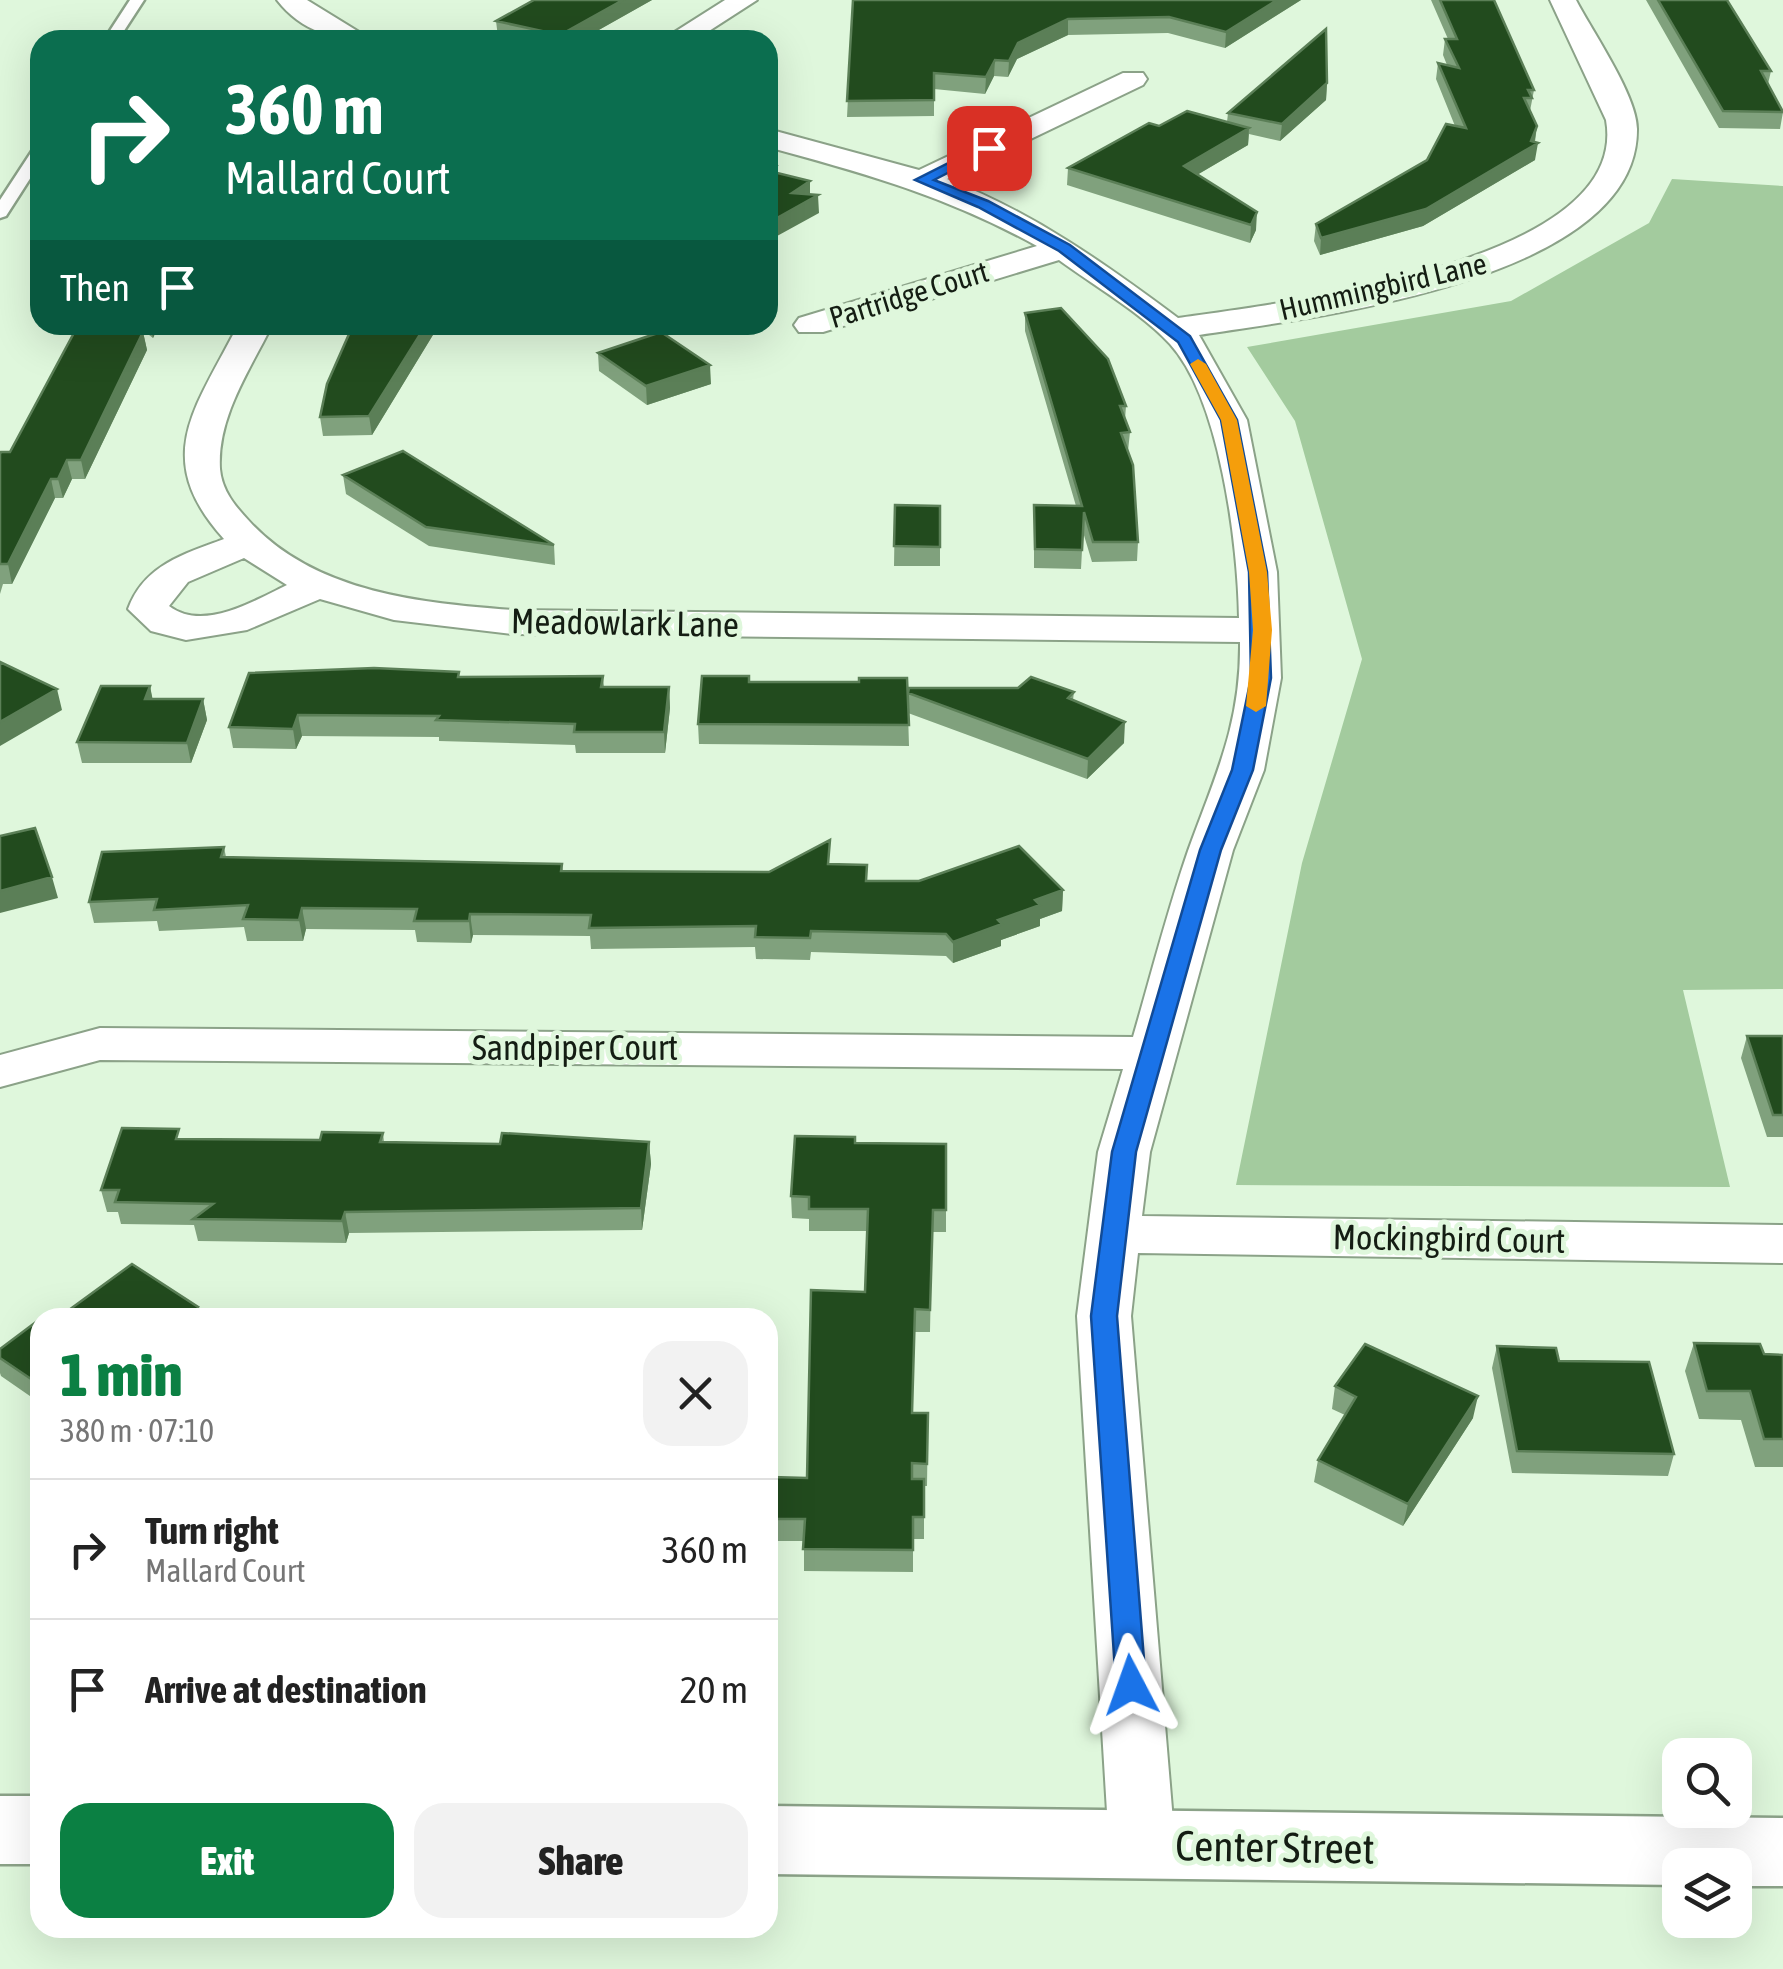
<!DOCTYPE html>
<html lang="en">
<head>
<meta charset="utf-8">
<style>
	body { margin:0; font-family:"Asap Condensed",sans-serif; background:#f2f2f2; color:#222; height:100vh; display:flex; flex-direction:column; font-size:38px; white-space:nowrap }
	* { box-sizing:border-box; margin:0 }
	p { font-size:32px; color:#767676 }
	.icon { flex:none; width:55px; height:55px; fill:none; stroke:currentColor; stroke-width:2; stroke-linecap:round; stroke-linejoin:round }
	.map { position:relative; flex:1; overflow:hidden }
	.drawer { position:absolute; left:30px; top:1308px; width:748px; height:630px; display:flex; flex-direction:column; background:#fff; border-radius:30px; box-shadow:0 10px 40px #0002 }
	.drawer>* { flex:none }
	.top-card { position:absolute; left:30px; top:30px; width:748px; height:305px; border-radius:30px; box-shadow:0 10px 40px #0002; background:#0b6e4f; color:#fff; overflow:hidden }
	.buttons { position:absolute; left:1662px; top:1738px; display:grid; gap:20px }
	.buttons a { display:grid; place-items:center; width:90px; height:90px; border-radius:20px; background:#fff; box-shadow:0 10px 40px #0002; font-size:50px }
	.pin { position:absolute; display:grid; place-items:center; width:85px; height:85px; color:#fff; margin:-42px; border-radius:20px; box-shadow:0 5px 15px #0006 }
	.me { position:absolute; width:110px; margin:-55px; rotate:356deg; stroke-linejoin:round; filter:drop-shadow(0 0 8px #0008) }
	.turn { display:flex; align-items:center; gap:35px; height:210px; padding:0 30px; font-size:45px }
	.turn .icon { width:130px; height:130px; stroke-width:2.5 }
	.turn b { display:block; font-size:70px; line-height:85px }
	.then { display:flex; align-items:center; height:95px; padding:0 30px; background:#0003; gap:20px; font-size:38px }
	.round { display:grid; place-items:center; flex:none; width:105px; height:105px; border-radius:30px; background:#f2f2f2 }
	.overview { display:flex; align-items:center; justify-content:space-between; height:170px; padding:0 30px }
	h1 { font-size:60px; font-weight:800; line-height:75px; color:#0b8043 }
	.button { display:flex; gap:20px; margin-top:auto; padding:20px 30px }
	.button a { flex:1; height:115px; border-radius:30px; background:#0b8043; color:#fff; font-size:40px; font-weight:800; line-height:115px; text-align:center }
	.button a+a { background:#f2f2f2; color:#222 }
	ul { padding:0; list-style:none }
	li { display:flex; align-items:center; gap:30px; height:140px; padding:0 30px; border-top:2px solid #e0e0e0 }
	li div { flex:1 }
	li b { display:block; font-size:38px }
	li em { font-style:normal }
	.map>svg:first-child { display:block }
	.green { fill:#a3cb9e }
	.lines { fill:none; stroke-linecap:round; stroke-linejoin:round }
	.lane-casing { stroke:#8ba288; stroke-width:5 }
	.street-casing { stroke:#8ba288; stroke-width:4 }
	.secondary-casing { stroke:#8ba288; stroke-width:5 }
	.lane { fill:#fff; fill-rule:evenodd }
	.street { fill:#fff; fill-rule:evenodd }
	.secondary { fill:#fff; fill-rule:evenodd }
	.wall { fill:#80a17d }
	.shaded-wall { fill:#5b7f57 }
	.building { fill:#224b1e; stroke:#5b7f57; stroke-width:2.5 }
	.route { fill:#1a73e8; stroke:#114b97; stroke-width:2.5 }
	.slow { fill:#f59e0b }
	.labels { text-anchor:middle; stroke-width:10; stroke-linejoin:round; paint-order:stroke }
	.far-street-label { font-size:30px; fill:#141d13; stroke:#dff7dc }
	.street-label { font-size:35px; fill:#141d13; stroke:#dff7dc }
	.near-street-label { font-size:42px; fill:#141d13; stroke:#dff7dc }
</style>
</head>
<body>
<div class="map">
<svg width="1783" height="1969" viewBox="0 0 1783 1969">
	<rect width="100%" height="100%" fill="#dff7dc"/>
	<!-- green -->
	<path class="green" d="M1672 179 1783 186V989L1683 990 1730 1187 1236 1185 1302 863 1362 659 1295 421 1247 347 1511 301 1649 223Z"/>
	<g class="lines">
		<!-- lane casing -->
		<g class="lane-casing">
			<path id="lane" d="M130 0H144L118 40H104Z
				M40 146V163L6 216 0 218V200L34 148Z"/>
		</g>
		<!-- street casing -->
		<g class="street-casing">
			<path id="street" d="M277 0H307L372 40C334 40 302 32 277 0Z
				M725 0H757L695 40H662Z
				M1550 0H1576C1592 31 1638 97 1637 130 1637 281 1309 318 1199 335L1247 420 1277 572 1281 678 1264 770 1233 850 1150 1152 1142 1216 1783 1225V1263L1138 1253 1131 1316 1175 1845 1165 1866 1142 1874 1119 1866 1109 1845 1077 1316 1098 1152 1123 1069 100 1060 0 1087V1055L100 1028 1133 1037C1151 975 1167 912 1188 851 1215 776 1241 725 1240 642L513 634 394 620 320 599 247 630 186 640 151 631 128 609C144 565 184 554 224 539 150 457 196 408 238 325H272C250 370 217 417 220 469 222 491 235 506 250 522 316 593 421 603 513 610L1239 618C1238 545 1220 399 1170 344 1143 314 1093 285 1059 260L823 332H799L794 325 799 318 1037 246C946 196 867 174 768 147V129L919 170 1123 73H1143L1147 79 1143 85 947 179C1034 213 1104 263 1178 318 1272 304 1632 265 1606 120ZM244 558 287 585C254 601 203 632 169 606L188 582Z"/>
		</g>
		<!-- secondary casing -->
		<g class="secondary-casing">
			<path id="secondary" d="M0 1796H40V1864H0Z
				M768 1806 1783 1818V1886H1735V1865H1680V1885L768 1874Z"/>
		</g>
		<!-- lane -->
		<use href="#lane" class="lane"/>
		<!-- street -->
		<use href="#street" class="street"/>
		<!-- secondary -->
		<use href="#secondary" class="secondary"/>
	</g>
	<!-- wall -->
	<path class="wall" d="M534 0H652L581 40H512L498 37 496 21Z
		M853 0H1301L1225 48 1168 33 1068 35 1017 59 1008 77 994 76 985 94 934 89V116L847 117Z
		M1431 0H1494L1534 90 1530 111 1537 126 1535 142V160L1423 226 1320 255 1314 241 1316 224 1427 160 1455 126 1436 79 1438 63 1447 65 1443 55 1445 39H1448Z
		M1646 0H1727L1771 71 1768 84 1783 112 1780 129 1719 128Z
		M1327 83 1326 100 1280 141 1249 134 1248 145 1197 175 1256 230 1250 243 1067 185 1068 168 1159 126 1227 122 1228 113Z
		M1025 313 1126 406 1125 420 1130 432 1128 451 1138 542 1137 561 1092 562 1083 532 1081 569 1034 568V505L1076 506 1025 331Z
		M136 325H159L153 338Z
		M353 325H439L372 435 323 436 320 417Z
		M143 332 147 350 85 479H72L63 498H55L12 584H3L0 594V454L10 452Z
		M598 353 711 384 647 405 599 371Z
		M343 475 554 545 555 565 429 546 346 494Z
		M895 505 940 506V566H894Z
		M459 672V677L603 676 604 687H669L670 708 665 753H576L575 745 439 741V737L302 736 296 749 233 748 229 727Z
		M749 682 908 693 1074 692 1073 700 1124 743 1087 779 908 713 909 746 699 744 698 724Z
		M150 686 152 699H203L207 720 191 763H82L77 742Z
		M224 847 226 857 562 864 563 871 769 872 830 865 867 881 1063 890 1062 911 1040 919V926L1001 940V946L953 963 946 956 811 952 810 960 756 959 755 947 591 949 590 936 473 935 471 943 417 942 415 930 306 929 303 941H247L244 927 159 931 157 921 94 923 89 902Z
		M1747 1036H1783V1137H1767L1741 1058Z
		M383 1133 384 1142 500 1144 649 1142 651 1164 642 1230 349 1233 346 1243 198 1241 194 1225 121 1224 118 1212H107L101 1190 181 1139 320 1140Z
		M855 1143 946 1210V1232H932L930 1332H915L912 1413H928L927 1486H924V1539H913V1572L804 1571V1541H772L771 1519 807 1478 865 1292 867 1231H809V1219L792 1218 791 1196Z
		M40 1319V1403L1 1376 0 1373V1349Z
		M1694 1343 1764 1354 1783 1355V1467H1755L1741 1420 1699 1419 1685 1371Z
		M1497 1346 1559 1361 1674 1454 1668 1476 1512 1473 1492 1368Z
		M1335 1386 1473 1418 1403 1526 1314 1482 1318 1460 1345 1415 1332 1409Z"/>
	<!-- shaded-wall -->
	<path class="shaded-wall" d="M623 0H652L581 40H561L560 35Z
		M1277 0H1301L1225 48 1226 32Z
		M1068 19V35L1017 59 1008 77 1009 61 1018 43Z
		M995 60 994 76 985 94 986 77Z
		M1327 83 1326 100 1280 141 1282 124Z
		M1537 126 1534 145 1538 143 1535 160 1423 226 1320 255 1321 238 1531 141Z
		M1249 128 1248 145 1183 183 1184 166Z
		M810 181V198L818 195 819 213 768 241V223L792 193Z
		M1257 212 1256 230 1250 243 1251 225Z
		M150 325H159L153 338Z
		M426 325H439L372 435 369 416Z
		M143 332 147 350 85 479 81 460Z
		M710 365 711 384 647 405 646 386Z
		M67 460 72 479 63 498 58 479Z
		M51 479 55 498 12 584 8 564Z
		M150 686 154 706 145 699Z
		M669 687 670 708 665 753 664 732Z
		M57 689 62 710 0 746V722Z
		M203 699 207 720 191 763 187 743Z
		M298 715 302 736 296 749 293 729Z
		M1125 722 1124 743 1087 779 1088 759Z
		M52 877 58 898 0 913V891Z
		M1063 890 1062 911 1040 919V926L1001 940V946L953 963V942L1035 900Z
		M302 908 306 929 303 941 299 920Z
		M470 914 473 935 471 943 469 921Z
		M649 1142 651 1164 642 1230 641 1208Z
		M345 1212 349 1233 346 1243 342 1221Z
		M198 1307 201 1318H185Z
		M1478 1396 1473 1418 1403 1526 1408 1504Z"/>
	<!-- building -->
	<path class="building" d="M534 0H623L560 35 496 21Z
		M853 0H1277L1226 32 1169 17 1068 19 1018 43 1009 61 995 60 986 77 934 73V100L847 101Z
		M1440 0H1494L1534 90H1528L1532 98H1524L1537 126 1531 141 1538 143 1426 209 1321 238 1316 224 1427 160 1446 124 1466 128 1438 63 1459 68 1445 39H1457Z
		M1658 0H1727L1771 71H1761L1783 112 1723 111Z
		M1326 29 1327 83 1282 124 1228 113Z
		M1187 111 1249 128 1184 166 1257 212 1251 225 1068 168 1149 123 1159 126Z
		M768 164 776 166 769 171 810 181 792 193 818 195 768 223Z
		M1061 308 1108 359 1126 406H1120L1130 432 1121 433 1133 465 1138 542H1093L1084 512 1082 550 1035 549 1034 505 1082 506 1025 313Z
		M353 325H426L369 416 320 417 327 384Z
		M75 331 143 332 81 460H67L58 479H51L8 564H0V454L1 452H10Z
		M661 332 710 365 646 386 598 353Z
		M403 451 554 545 426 527 343 475Z
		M895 505 940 506V547L894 546Z
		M0 662 57 689 0 722Z
		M374 668 459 672 458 677 603 676 601 687H669L664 732H574L575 724 436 720 439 716 298 715 293 729 229 727 249 673Z
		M702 676H749V682H859V678H907L909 725 698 724Z
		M1031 677 1074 692 1068 698 1125 722 1088 759 908 693 909 688H1018Z
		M101 686H150L145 699H203L187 743 77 742Z
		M35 828 52 877 0 891V836Z
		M830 840 828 864 867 865 866 881H919L1019 846 1063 890 1035 900 1040 905 998 920 1002 924 953 942 946 934 811 931 810 938 755 937 756 926 589 928 591 915 470 914 469 921H414L417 909 302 908 299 920 243 919 248 905 154 910 157 899 89 902 102 852 224 847 221 857 562 864 561 871 769 872Z
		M1747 1036H1783V1115H1773Z
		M122 1128 179 1129 176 1139 320 1140 322 1132 383 1133 380 1142 500 1144 502 1133 649 1142 641 1208 345 1212 342 1221 193 1219 213 1204 115 1202 119 1190H101Z
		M795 1136 855 1137V1143L946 1144V1210H933L930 1310 915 1309 912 1413H928L927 1464 912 1463V1479H924V1517H913V1550L803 1549 805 1519H771L773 1477 807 1478 811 1290 865 1292 868 1209H809V1197L791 1196Z
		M132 1264 198 1307 185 1318H58Z
		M40 1319V1385L0 1358V1349Z
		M1694 1343 1760 1344 1764 1354 1783 1355V1439H1764L1750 1391H1707Z
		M1365 1344 1478 1396 1408 1504 1318 1460 1356 1397 1335 1386Z
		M1497 1346 1556 1348 1559 1361 1649 1362 1674 1454 1517 1451Z"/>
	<!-- route -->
	<path class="route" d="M984 145 996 148 934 180 988 201 1070 245 1190 336 1237 420 1267 572 1271 678 1253 770 1221 850 1136 1152 1117 1316 1146 1685 1142 1694 1131 1697 1121 1694 1116 1685 1091 1316 1112 1152 1200 850 1232 770 1251 678 1249 572 1221 420 1178 342 1059 251 978 207 915 180Z"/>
	<!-- slow -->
	<path class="slow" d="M1198 359 1206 364 1237 420 1267 572 1272 630 1266 706 1256 712 1246 706 1253 630 1249 572 1221 420 1190 364Z"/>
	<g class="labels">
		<!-- far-street labels -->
		<g class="far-street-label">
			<text transform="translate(1383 287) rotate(-13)" y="10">Hummingbird Lane</text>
			<text transform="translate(909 295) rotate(-17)" y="10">Partridge Court</text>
		</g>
		<!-- street labels -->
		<g class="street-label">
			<text transform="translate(625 623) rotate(1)" y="12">Meadowlark Lane</text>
			<text x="575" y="1060">Sandpiper Court</text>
			<text transform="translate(1449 1239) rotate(1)" y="12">Mockingbird Court</text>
		</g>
		<!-- near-street labels -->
		<g class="near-street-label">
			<text transform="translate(1275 1847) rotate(1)" y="15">Center Street</text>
		</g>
	</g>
</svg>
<div class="buttons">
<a><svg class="icon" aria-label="search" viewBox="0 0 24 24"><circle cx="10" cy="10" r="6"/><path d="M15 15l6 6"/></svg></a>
<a><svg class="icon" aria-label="layers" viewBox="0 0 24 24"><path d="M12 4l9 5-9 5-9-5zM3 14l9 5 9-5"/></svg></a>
</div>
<div class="pin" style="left:989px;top:148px;background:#d93025"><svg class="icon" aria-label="arrive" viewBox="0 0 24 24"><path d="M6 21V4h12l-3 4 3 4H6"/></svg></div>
<svg class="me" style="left:1131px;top:1685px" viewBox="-20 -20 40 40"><path d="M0-17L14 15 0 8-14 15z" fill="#1a73e8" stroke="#fff" stroke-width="4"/></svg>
<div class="top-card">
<div class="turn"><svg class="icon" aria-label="right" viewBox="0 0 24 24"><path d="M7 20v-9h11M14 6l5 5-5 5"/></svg><div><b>360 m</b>Mallard Court</div></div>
<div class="then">Then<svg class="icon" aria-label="arrive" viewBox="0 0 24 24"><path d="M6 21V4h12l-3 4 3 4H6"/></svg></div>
</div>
<section class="drawer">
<div class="overview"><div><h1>1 min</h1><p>380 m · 07:10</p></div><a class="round"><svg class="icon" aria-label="close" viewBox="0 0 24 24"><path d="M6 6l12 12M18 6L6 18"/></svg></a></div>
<ul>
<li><svg class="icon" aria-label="right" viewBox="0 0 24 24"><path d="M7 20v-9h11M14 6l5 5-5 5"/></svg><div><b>Turn right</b><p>Mallard Court</p></div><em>360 m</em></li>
<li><svg class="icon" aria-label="arrive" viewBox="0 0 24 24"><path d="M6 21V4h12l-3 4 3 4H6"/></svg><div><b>Arrive at destination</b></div><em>20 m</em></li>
</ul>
<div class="button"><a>Exit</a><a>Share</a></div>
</section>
</div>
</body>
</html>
